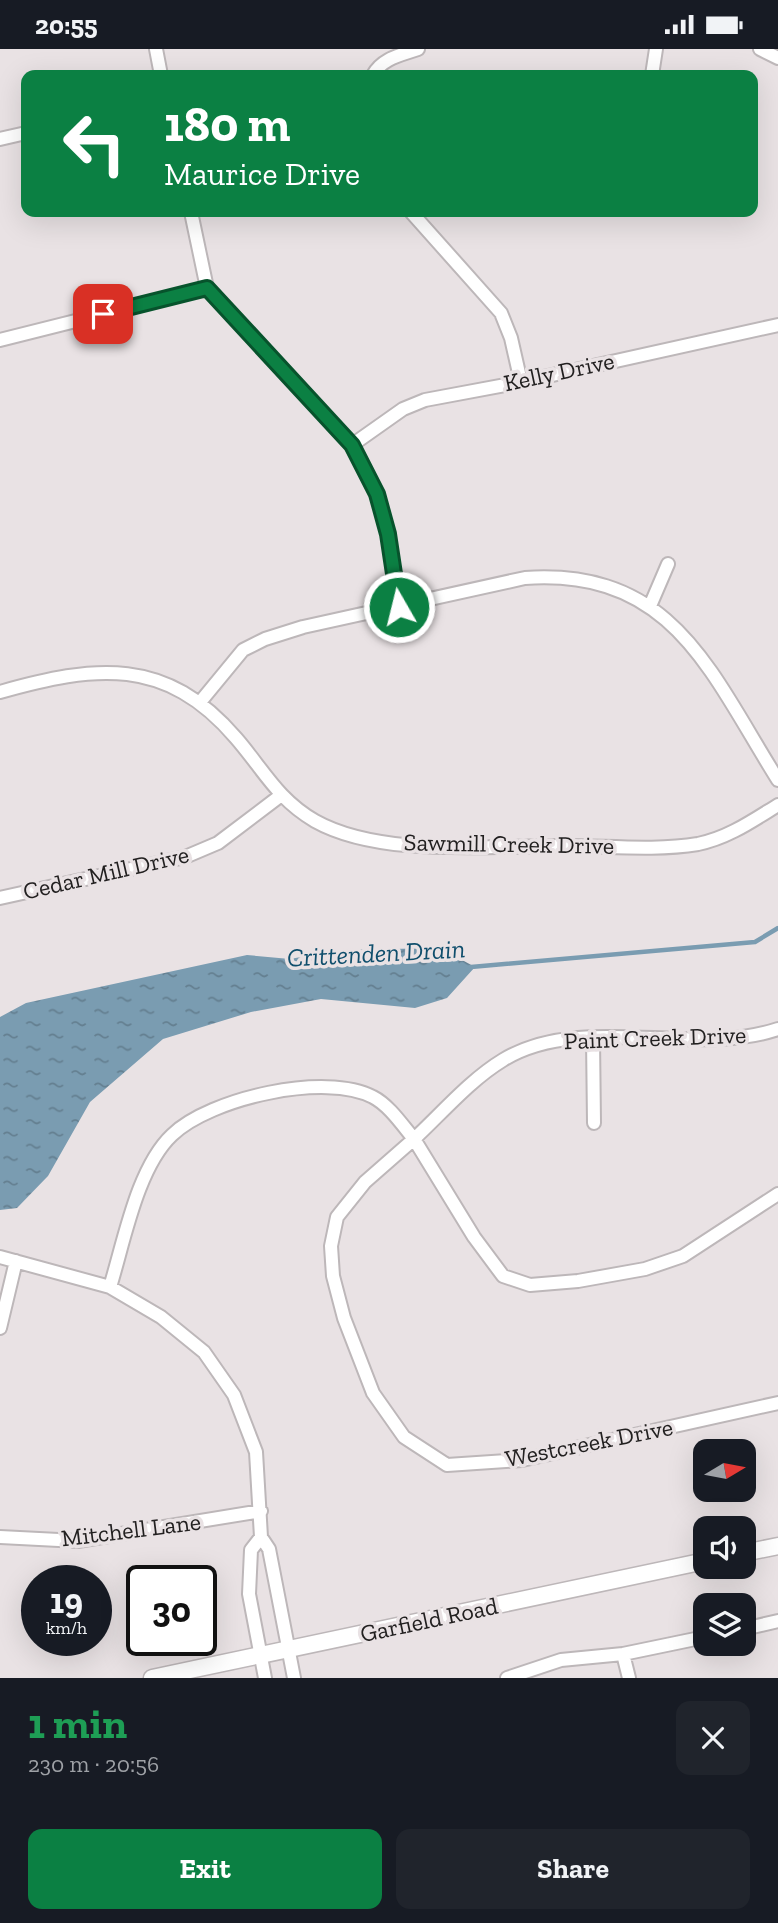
<!DOCTYPE html>
<html lang="en">
<head>
<meta charset="utf-8">
<style>
	body { margin:0; font-family:"Zilla Slab",serif; background:#20242c; color:#f1f3f6; height:100vh; display:flex; flex-direction:column; font-size:26px; white-space:nowrap }
	* { box-sizing:border-box; margin:0 }
	p { font-size:23px; color:#9ea1a6 }
	.icon { flex:none; width:38px; height:38px; fill:none; stroke:currentColor; stroke-width:2; stroke-linecap:round; stroke-linejoin:round }
	.map { position:relative; height:1629px; overflow:hidden }
	.panel { display:flex; flex-direction:column; background:#171b24; flex:1 }
	.panel>* { flex:none }
	.top-card { position:absolute; left:21px; top:21px; width:737px; height:147px; border-radius:14px; box-shadow:0 7px 28px #0002; background:#0b8043; color:#fff; overflow:hidden }
	.needle { width:46px; rotate:80deg }
	.controls { position:absolute; left:693px; top:1390px; display:grid; gap:14px }
	.controls a { display:grid; place-items:center; width:63px; height:63px; border-radius:14px; background:#171b24; box-shadow:0 7px 28px #0002; font-size:35px }
	.speed { position:absolute; left:21px; top:1516px; display:flex; gap:14px; font-size:35px; font-weight:700; text-align:center }
	.speed>* { display:grid; place-content:center; width:91px; height:91px; border-radius:50%; background:#171b24; box-shadow:0 7px 28px #0002; line-height:1 }
	.speed small { font-size:18px; font-weight:400 }
	.speed .limit { border:4px solid #111; border-radius:10px; background:#fff; color:#111 }
	.pin { position:absolute; display:grid; place-items:center; width:60px; height:60px; color:#fff; margin:-30px; border-radius:14px; box-shadow:0 4px 10px #0006 }
	.me { position:absolute; width:77px; margin:-38px; rotate:352deg; stroke-linejoin:round; filter:drop-shadow(0 0 5px #0008) }
	.turn { display:flex; align-items:center; gap:24px; height:147px; padding:0 28px; font-size:32px }
	.turn .icon { width:91px; height:91px; stroke-width:2.5 }
	.turn b { display:block; font-size:49px; line-height:60px }
	.round { display:grid; place-items:center; flex:none; width:74px; height:74px; border-radius:14px; background:#20242c }
	.overview { display:flex; align-items:center; justify-content:space-between; height:119px; padding:0 28px }
	h1 { font-size:42px; font-weight:800; line-height:52px; color:#1e9e55 }
	.action { display:flex; gap:14px; margin-top:auto; padding:14px 28px }
	.action a { flex:1; height:80px; border-radius:14px; background:#0b8043; color:#fff; font-size:28px; font-weight:800; line-height:80px; text-align:center }
	.action a+a { background:#20242c; color:#f1f3f6 }
	.status { display:flex; justify-content:space-between; align-items:center; height:49px; padding:0 35px; background:#171b24; direction:ltr }
	.status svg { height:19px; fill:currentColor }
	.map>svg:first-child { display:block }
	.water { fill:url(#water-ripples) }
	.lines { fill:none; stroke-linecap:round; stroke-linejoin:round }
	.stream { stroke:#7a9cb1; stroke-width:4.5 }
	.minor-casing { stroke:#bdb7b9; stroke-width:16 }
	.tertiary-casing { stroke:#bdb7b9; stroke-width:19 }
	.minor { stroke:#fff; stroke-width:12 }
	.tertiary { stroke:#fff; stroke-width:16 }
	.route-casing { stroke:#07532c; stroke-width:18 }
	.route { stroke:#0b8043; stroke-width:12 }
	.labels { text-anchor:middle; stroke-width:7; stroke-linejoin:round; paint-order:stroke }
	.street-label { font-size:24px; fill:#222020; stroke:#e9e2e4 }
	.water-label { font-size:26px; font-style:italic; fill:#0f4e6c; stroke:#e9e2e4 }
</style>
</head>
<body>
<div class="status"><b>20:55</b><svg viewBox="0 0 49 12"><path d="M0 12V9h3v3zM5 12V6h3v6zM10 12V3h3v9zM15 12V0h3v12zM26 1h20v11H26zM47 4h2v5h-2z"/></svg></div>
<div class="map">
<svg width="778" height="1629" viewBox="0 0 778 1629">
	<defs>
		<pattern id="water-ripples" width="26" height="14" patternUnits="userSpaceOnUse" patternTransform="scale(1.75)"><rect width="26" height="14" fill="#7a9cb1"/><path d="M2 4q2-2 4 0t4 0M15 11q2-2 4 0t4 0" fill="none" stroke="#647f90"/></pattern>
	</defs>
	<rect width="100%" height="100%" fill="#e9e2e4"/>
	<!-- water -->
	<path class="water" d="M440 899 475 918 447 949 415 959 321 950 251 963 163 990 90 1053 48 1127 17 1159 0 1161V968L26 954 247 906 290 910 339 901Z"/>
	<g class="lines">
		<!-- stream -->
		<path class="stream" d="M471 918 755 893 778 879"/>
		<!-- minor casing -->
		<g class="minor-casing">
			<path id="minor" d="M156 0 161 26
				M760 0 778 9
				M373 26C382 9 401 6 418 0
				M652 26 656 0
				M0 90 26 84
				M191 163 207 239 352 396 377 445 388 485 399 558
				M411 163 501 264 511 289 521 333
				M0 291 207 239
				M352 396 403 360 425 351 521 333 778 276
				M650 557 668 515
				M0 643C95 616 166 607 236 689 263 720 277 750 315 772 381 809 491 796 565 797 609 797 655 802 698 795 728 789 752 772 778 756
				M201 652 243 601 265 590 303 578 525 529C673 519 710 623 778 731
				M0 849 185 808 218 794 280 747
				M778 980C692 1009 582 963 503 1011 470 1031 442 1064 414 1090L474 1188 503 1227 530 1236 578 1232 645 1220 683 1207 778 1145
				M593 990 594 1074
				M0 1208 110 1238 161 1268 204 1303 234 1346 256 1403 261 1488 269 1500 294 1629
				M110 1238C124 1193 137 1119 172 1086 210 1049 326 1023 373 1048 389 1056 403 1077 414 1090L365 1133 337 1168 331 1197 333 1227 344 1269 373 1344 404 1388 447 1416 522 1411 778 1354
				M0 1279 16 1212
				M0 1488 78 1492 261 1462
				M261 1488 251 1501 249 1545 265 1629
				M744 1580 778 1572
				M623 1605 629 1629
				M507 1629 561 1611 623 1605 705 1588"/>
		</g>
		<!-- tertiary casing -->
		<g class="tertiary-casing">
			<path id="tertiary" d="M744 1504 778 1497
				M152 1629 705 1512"/>
		</g>
		<!-- minor -->
		<use href="#minor" class="minor"/>
		<!-- tertiary -->
		<use href="#tertiary" class="tertiary"/>
	</g>
	<g class="lines">
		<!-- route casing -->
		<g class="route-casing">
			<path id="route" d="M103 265 207 239 352 396 377 445 388 485 399 558"/>
		</g>
		<!-- route -->
		<use href="#route" class="route"/>
	</g>
	<g class="labels">
		<!-- street labels -->
		<g class="street-label">
			<text transform="translate(559 323) rotate(-12)" y="8">Kelly Drive</text>
			<text transform="translate(509 795) rotate(1)" y="8">Sawmill Creek Drive</text>
			<text transform="translate(106 824) rotate(-13)" y="8">Cedar Mill Drive</text>
			<text transform="translate(655 989) rotate(-2)" y="8">Paint Creek Drive</text>
			<text transform="translate(589 1394) rotate(-11)" y="8">Westcreek Drive</text>
			<text transform="translate(131 1481) rotate(-7)" y="8">Mitchell Lane</text>
			<text transform="translate(429 1571) rotate(-12)" y="8">Garfield Road</text>
		</g>
		<!-- water labels -->
		<g class="water-label">
			<text transform="translate(376 904) rotate(-3)" y="9">Crittenden Drain</text>
		</g>
	</g>
</svg>
<div class="controls">
<a><svg class="needle" viewBox="-14 -14 28 28"><path d="M0-13l5 13h-10z" fill="#e53935"/><path d="M0 13l5-13h-10z" fill="#9ea1a6"/></svg></a>
<a><svg class="icon" aria-label="sound" viewBox="0 0 24 24"><path d="M4 9h4l5-4v14l-5-4H4zM17 9q2 3 0 6"/></svg></a>
<a><svg class="icon" aria-label="layers" viewBox="0 0 24 24"><path d="M12 4l9 5-9 5-9-5zM3 14l9 5 9-5"/></svg></a>
</div>
<div class="speed"><div>19<small>km/h</small></div><div class="limit">30</div></div>
<div class="pin" style="left:103px;top:265px;background:#d93025"><svg class="icon" aria-label="arrive" viewBox="0 0 24 24"><path d="M6 21V4h12l-3 4 3 4H6"/></svg></div>
<svg class="me" style="left:399px;top:558px" viewBox="-20 -20 40 40"><circle r="17" fill="#0b8043" stroke="#fff" stroke-width="3"/><path d="M0-11L8 9 0 5-8 9z" fill="#fff"/></svg>
<div class="top-card">
<div class="turn"><svg class="icon" aria-label="left" viewBox="0 0 24 24"><path d="M17 20v-9H6M10 6l-5 5 5 5"/></svg><div><b>180 m</b>Maurice Drive</div></div>
</div>
</div>
<section class="panel">
<div class="overview"><div><h1>1 min</h1><p>230 m · 20:56</p></div><a class="round"><svg class="icon" aria-label="close" viewBox="0 0 24 24"><path d="M6 6l12 12M18 6L6 18"/></svg></a></div>
<div class="action"><a>Exit</a><a>Share</a></div>
</section>
</body>
</html>
